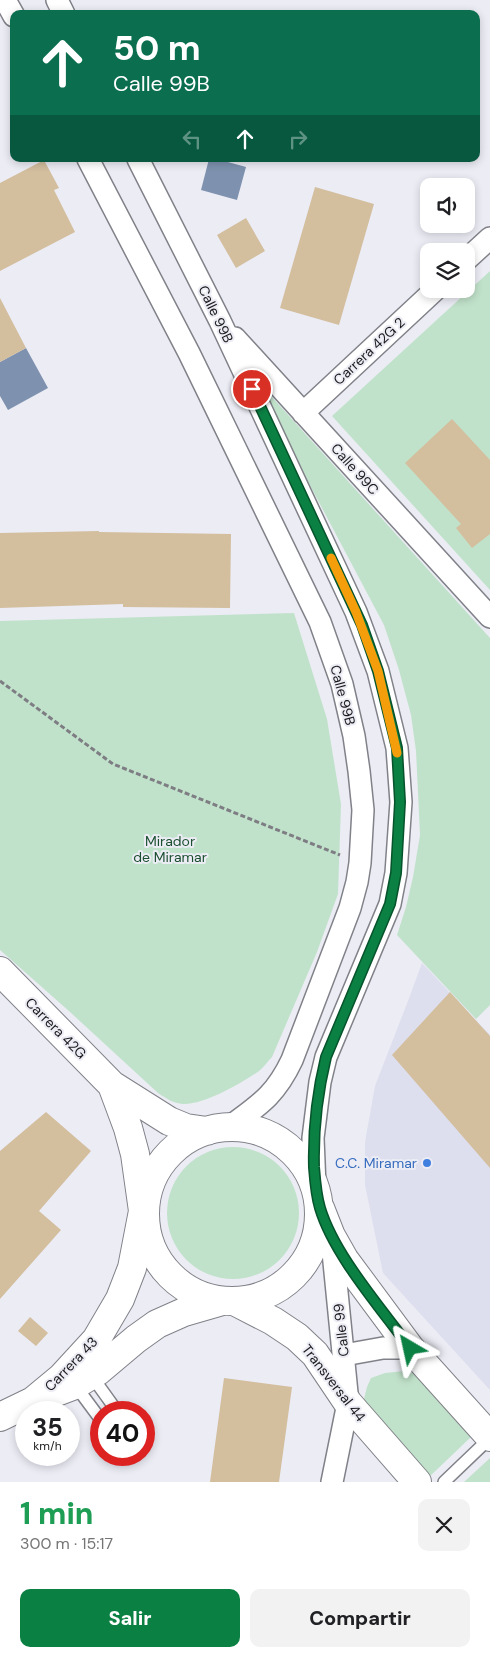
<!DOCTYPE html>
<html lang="es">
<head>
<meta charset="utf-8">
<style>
	body { margin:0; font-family:"DM Sans",sans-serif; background:#f2f2f2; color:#202124; height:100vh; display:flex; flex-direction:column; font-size:19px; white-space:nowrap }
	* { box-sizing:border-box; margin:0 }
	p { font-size:16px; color:#757577 }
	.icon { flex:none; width:28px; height:28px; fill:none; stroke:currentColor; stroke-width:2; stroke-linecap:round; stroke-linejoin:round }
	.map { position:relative; height:1482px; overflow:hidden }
	.panel { display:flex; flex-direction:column; background:#fff; flex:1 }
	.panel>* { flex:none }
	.banner { position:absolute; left:10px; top:10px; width:470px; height:152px; border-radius:10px; box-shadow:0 2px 8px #0003; background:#0b6e4f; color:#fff; overflow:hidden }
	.tools { position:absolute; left:420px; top:178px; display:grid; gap:10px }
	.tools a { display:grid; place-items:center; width:55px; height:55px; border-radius:10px; background:#fff; box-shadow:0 2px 8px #0003; font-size:25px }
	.speed { position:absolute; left:15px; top:1401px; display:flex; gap:10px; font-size:25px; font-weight:700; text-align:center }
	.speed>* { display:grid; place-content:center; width:65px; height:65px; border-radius:50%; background:#fff; box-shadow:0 2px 8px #0003; line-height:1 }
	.speed small { font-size:12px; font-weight:400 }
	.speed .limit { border:8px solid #d22; background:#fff; color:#111 }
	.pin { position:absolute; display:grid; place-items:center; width:42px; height:42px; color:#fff; margin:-21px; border:2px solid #fff; border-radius:50%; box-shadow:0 1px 5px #0007 }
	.me { position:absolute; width:55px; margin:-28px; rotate:324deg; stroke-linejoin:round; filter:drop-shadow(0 0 4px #0008) }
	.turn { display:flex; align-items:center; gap:18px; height:105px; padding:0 20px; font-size:22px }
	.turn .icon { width:65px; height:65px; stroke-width:2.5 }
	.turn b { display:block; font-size:35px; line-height:42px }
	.lanes { display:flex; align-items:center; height:48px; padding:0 20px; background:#0003; justify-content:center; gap:25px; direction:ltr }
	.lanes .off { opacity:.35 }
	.round { display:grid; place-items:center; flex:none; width:52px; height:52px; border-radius:10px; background:#f2f2f2 }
	.summary { display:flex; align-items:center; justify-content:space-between; height:85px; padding:0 20px }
	h1 { font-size:30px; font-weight:800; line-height:38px; color:#1e9e55 }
	.cta { display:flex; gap:10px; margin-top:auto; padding:10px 20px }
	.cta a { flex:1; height:58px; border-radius:10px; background:#0b8043; color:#fff; font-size:20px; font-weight:800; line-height:58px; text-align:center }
	.cta a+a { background:#f2f2f2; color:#202124 }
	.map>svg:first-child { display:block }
	.built { fill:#dedfee }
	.green { fill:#c1e2ca }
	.water { fill:#7e92af }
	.building { fill:#d3be9e }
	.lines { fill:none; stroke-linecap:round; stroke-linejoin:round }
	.service-casing { stroke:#818289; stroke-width:14 }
	.minor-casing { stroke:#818289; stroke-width:24 }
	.tertiary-casing { stroke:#818289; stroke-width:30 }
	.path { stroke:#7d7d83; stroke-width:3; stroke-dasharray:5 2.5; stroke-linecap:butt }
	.service { stroke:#fff; stroke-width:11 }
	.minor { stroke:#fff; stroke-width:21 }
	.tertiary { stroke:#fff; stroke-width:28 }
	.route-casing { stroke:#07532c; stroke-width:12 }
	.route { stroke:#0b8043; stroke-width:9 }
	.slow { stroke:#f59e0b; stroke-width:9 }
	.shop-dot { fill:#3f7fe0; stroke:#ececf5; stroke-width:2 }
	.labels { text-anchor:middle; stroke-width:4; stroke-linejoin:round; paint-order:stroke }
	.street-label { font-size:14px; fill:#1a1a1d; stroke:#ececf5 }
	.park-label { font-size:14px; fill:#1a4f2f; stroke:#ececf5 }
	.shop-label { font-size:14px; fill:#366cbe; stroke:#ececf5; text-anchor:end }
</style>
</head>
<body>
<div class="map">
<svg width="490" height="1482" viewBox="0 0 490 1482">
	<rect width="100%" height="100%" fill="#ececf5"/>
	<!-- built -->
	<path class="built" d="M422 963 490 1035V1390L383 1273 365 1185V1142L375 1086 408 1001Z"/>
	<!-- green -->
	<path class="green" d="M490 271V590L332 416Z
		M251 374 490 638V1005L476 1019 397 935 406 907 413 877 420 835 416 751 411 715 399 670 384 625Z
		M294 613 327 719 341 804 338 894 317 952 272 1057C268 1061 264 1067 259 1071 242 1083 204 1105 183 1104 173 1103 167 1099 158 1093L70 1012 0 950V621Z
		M167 1213a66 66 0 1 1 132 0a66 66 0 1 1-132 0Z
		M404 1371 419 1375 472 1436 425 1481 365 1415 364 1399 367 1387 371 1378 385 1373Z
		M490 1458V1482H464Z"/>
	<!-- water -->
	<path class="water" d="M209 159H217L246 167 237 200 201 190Z
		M26 348 48 388 8 410 0 396V362Z"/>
	<!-- building -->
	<path class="building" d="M44 160 59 188 54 190 75 232 0 271V183Z
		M315 187 374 204 339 325 280 308Z
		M246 218 265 251 236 268 217 235Z
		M0 298 26 348 0 362Z
		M452 419 490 460V534L472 548 456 528 461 524 405 463Z
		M99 531V532L231 534 230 608 123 607V604L0 608V533Z
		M450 992 490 1036V1168L392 1055Z
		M46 1112 91 1151 39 1211 61 1230 0 1299V1151Z
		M30 1317 48 1333 36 1346 18 1331Z
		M224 1378 292 1387 279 1482H210Z"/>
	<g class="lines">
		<!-- service casing -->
		<g class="service-casing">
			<path id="service" d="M91 1375 114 1407
				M75 1385 98 1416
				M444 1482 490 1438"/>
		</g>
		<!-- minor casing -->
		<g class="minor-casing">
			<path id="minor" d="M5 0 14 16
				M57 0 64 14
				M88 159 189 353 320 622 342 684 354 736 359 771 363 810 360 863 357 882 350 908 292 1060C275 1096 259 1105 228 1128
				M138 159 220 321 356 612 378 671 397 748 401 802 396 873 390 904 326 1057 320 1082 313 1138 315 1186
				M466 260 490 238
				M235 338 490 617
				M303 413 436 289
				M344 1355 383 1348H410
				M332 1482 348 1403 332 1242"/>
		</g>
		<!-- tertiary casing -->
		<g class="tertiary-casing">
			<path id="tertiary" d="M0 971 112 1085 169 1121 186 1128 207 1131
				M145 1214a87 87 0 1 1 174 0a87 87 0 1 1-174 0Z
				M320 1208 331 1236 344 1259 410 1348 490 1437
				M236 1302 273 1321 297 1337 315 1354 348 1403 417 1482
				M33 1401 62 1377 96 1340 120 1299 132 1268 143 1211 135 1154 128 1128 112 1085
				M0 1417 33 1401 75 1385 98 1371 136 1339 157 1324 184 1312 222 1301"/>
		</g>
		<!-- path -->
		<path class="path" d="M0 681 113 764 340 855"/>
		<!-- service -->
		<use href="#service" class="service"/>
		<!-- minor -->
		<use href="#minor" class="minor"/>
		<!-- tertiary -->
		<use href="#tertiary" class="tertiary"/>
	</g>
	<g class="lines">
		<!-- route casing -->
		<g class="route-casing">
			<path id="route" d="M252 389 362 625 378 671 397 748 400 802 396 873 390 904 326 1057C317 1094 313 1129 314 1167 315 1180 316 1195 320 1208 334 1255 381 1308 410 1348"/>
		</g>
		<!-- route -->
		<use href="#route" class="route"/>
		<!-- slow -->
		<path class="slow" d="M331 558 356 612 378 671 397 753"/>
	</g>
	<!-- markers -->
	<circle class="shop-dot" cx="427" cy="1163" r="5"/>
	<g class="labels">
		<!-- street labels -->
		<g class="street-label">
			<text transform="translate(216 314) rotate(64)" y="5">Calle 99B</text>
			<text transform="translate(369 351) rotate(-43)" y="5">Carrera 42G 2</text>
			<text transform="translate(355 469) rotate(48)" y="5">Calle 99C</text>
			<text transform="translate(343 695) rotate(75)" y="5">Calle 99B</text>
			<text transform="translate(56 1028) rotate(45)" y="5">Carrera 42G</text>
			<text transform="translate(341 1330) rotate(-96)" y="5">Calle 99</text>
			<text transform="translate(71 1364) rotate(-46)" y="5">Carrera 43</text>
			<text transform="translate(334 1383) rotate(52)" y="5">Transversal 44</text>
		</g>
		<!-- park labels -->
		<g class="park-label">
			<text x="170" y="846">Mirador<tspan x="170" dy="16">de Miramar</tspan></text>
		</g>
		<!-- shop labels -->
		<g class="shop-label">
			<text x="417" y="1168">C.C. Miramar</text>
		</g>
	</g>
</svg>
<div class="tools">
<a><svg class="icon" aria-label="sound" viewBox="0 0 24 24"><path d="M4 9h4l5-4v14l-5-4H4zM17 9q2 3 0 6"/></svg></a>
<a><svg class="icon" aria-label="layers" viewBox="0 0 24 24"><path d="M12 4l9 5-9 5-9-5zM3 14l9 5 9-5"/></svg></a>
</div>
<div class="speed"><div>35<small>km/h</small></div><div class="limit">40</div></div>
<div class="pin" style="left:252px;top:389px;background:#d93025"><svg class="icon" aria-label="arrive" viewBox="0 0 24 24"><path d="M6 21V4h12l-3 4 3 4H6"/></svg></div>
<svg class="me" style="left:410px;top:1348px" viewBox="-20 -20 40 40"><path d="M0-17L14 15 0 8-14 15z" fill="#0b8043" stroke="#fff" stroke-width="4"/></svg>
<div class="banner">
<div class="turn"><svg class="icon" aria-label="ahead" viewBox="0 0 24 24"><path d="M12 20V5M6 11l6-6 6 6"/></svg><div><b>50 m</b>Calle 99B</div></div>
<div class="lanes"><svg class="icon off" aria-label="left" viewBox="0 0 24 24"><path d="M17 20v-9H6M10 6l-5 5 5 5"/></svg><svg class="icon" aria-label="ahead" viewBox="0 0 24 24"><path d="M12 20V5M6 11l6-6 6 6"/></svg><svg class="icon off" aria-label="right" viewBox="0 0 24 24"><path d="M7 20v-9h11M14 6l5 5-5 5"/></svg></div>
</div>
</div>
<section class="panel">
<div class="summary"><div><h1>1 min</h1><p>300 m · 15:17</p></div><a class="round"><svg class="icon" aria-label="close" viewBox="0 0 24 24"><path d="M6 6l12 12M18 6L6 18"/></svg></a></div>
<div class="cta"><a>Salir</a><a>Compartir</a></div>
</section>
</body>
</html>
